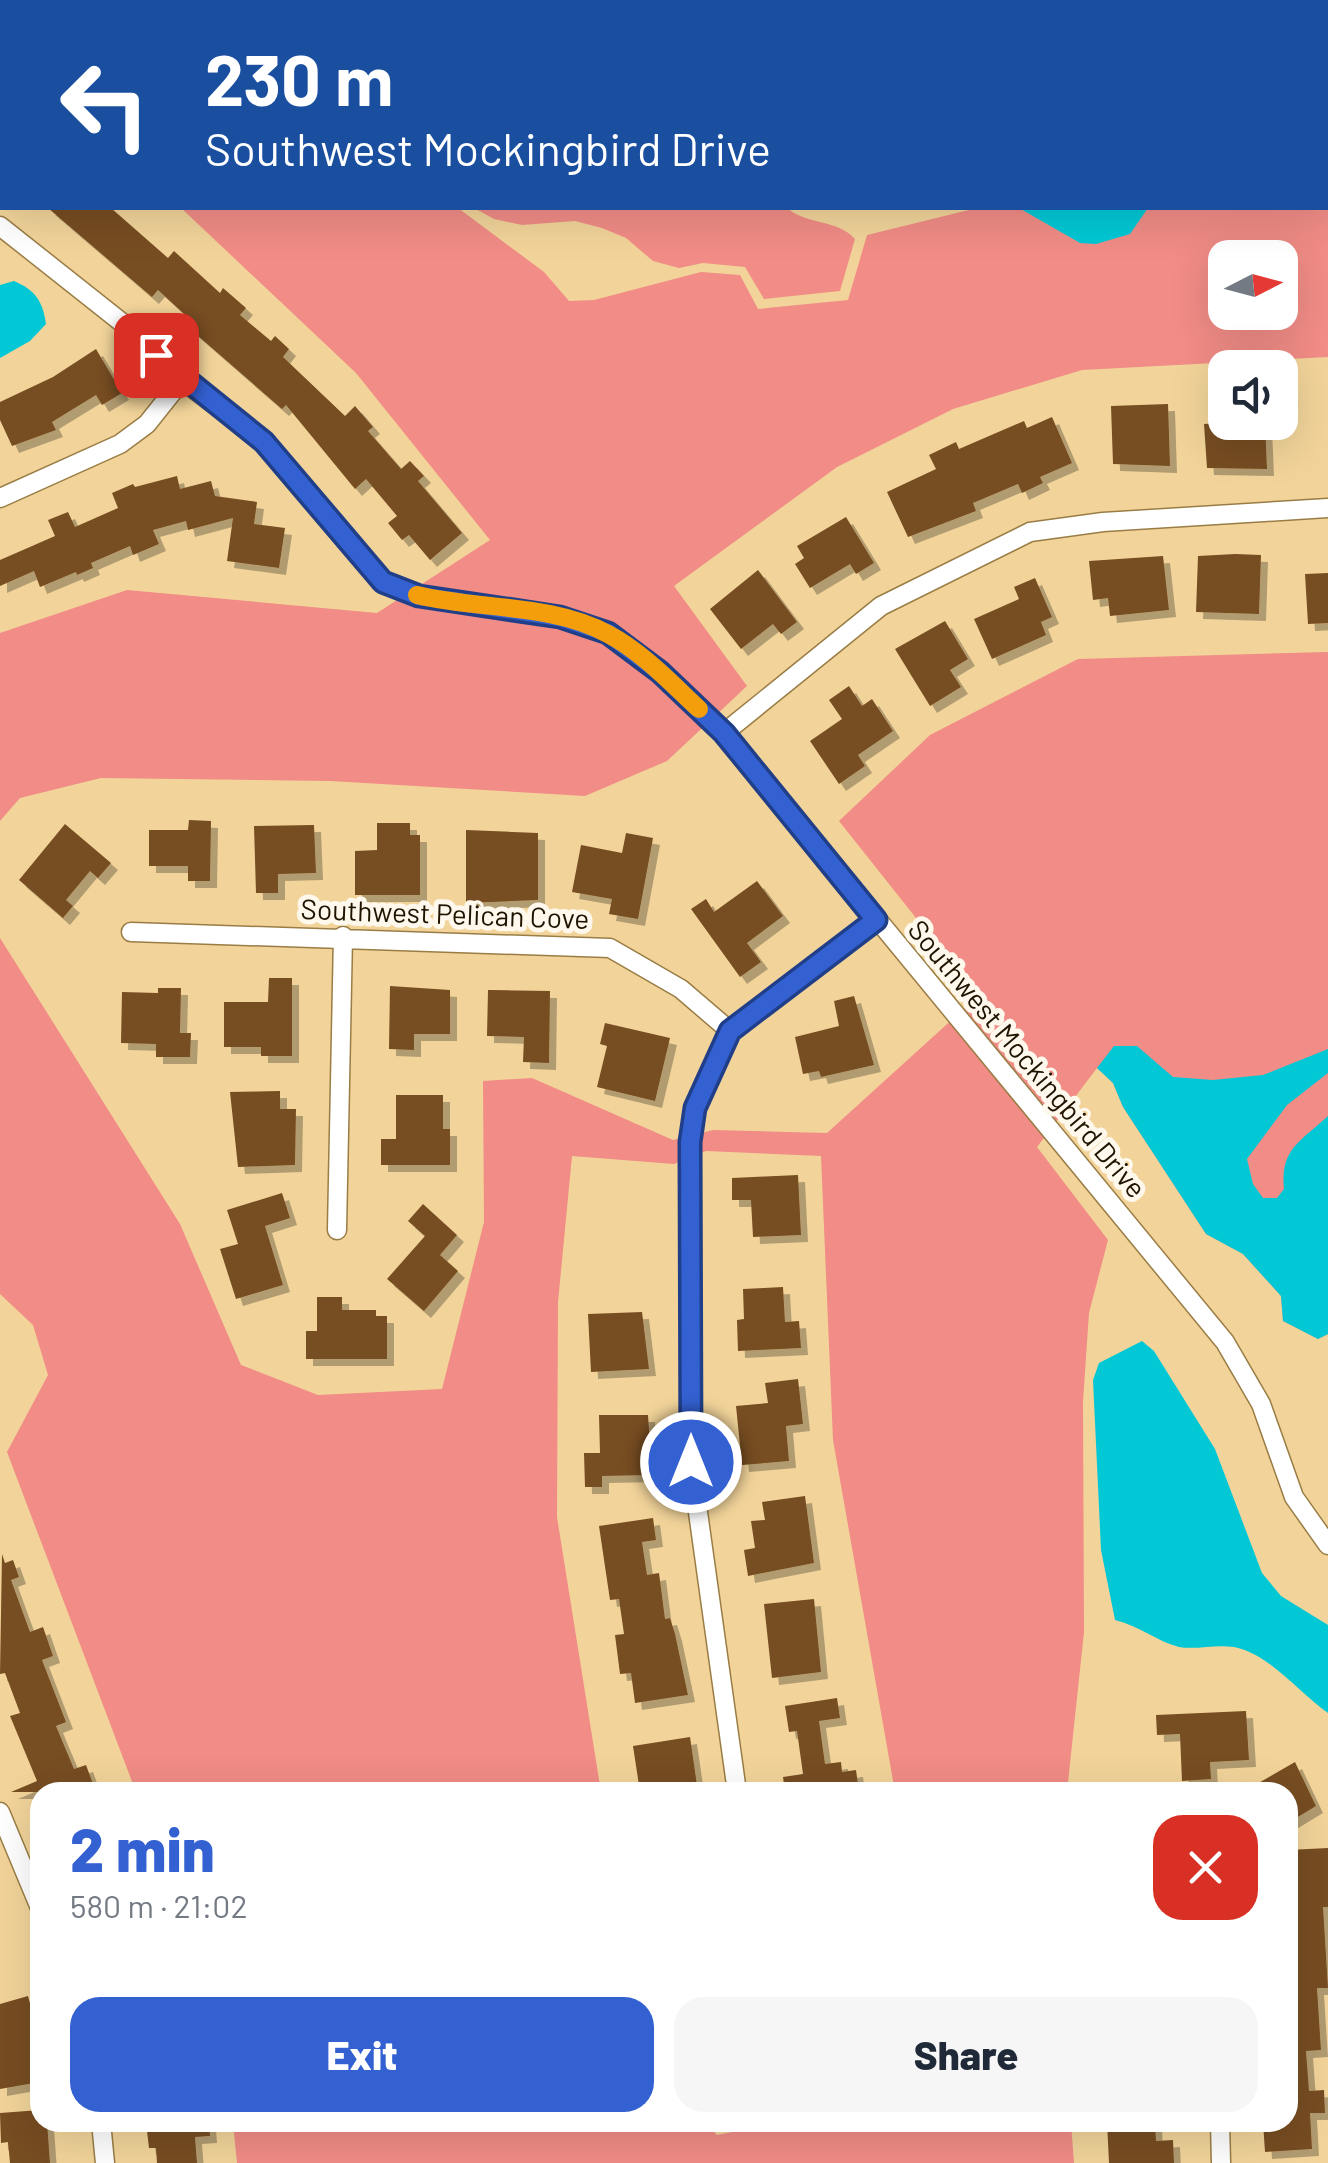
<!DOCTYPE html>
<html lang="en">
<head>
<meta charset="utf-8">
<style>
	body { margin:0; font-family:Barlow,sans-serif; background:#f6f6f7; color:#1f2937; height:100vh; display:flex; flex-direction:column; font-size:38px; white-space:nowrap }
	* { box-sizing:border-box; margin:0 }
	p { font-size:32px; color:#747a83 }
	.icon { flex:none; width:55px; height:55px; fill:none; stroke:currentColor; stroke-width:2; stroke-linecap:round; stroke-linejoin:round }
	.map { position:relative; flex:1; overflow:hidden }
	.drawer { position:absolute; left:30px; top:1782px; width:1268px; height:350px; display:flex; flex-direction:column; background:#fff; border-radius:30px; box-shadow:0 10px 40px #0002 }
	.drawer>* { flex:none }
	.guide { position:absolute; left:0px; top:0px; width:1330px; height:210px; box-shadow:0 10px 40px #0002; background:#1a4fa0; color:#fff; overflow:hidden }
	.needle { width:65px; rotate:84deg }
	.fabs { position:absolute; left:1208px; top:240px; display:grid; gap:20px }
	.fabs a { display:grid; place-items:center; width:90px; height:90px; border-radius:20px; background:#fff; box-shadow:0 10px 40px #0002; font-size:50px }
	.pin { position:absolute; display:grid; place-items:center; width:85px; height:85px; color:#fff; margin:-42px; border-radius:20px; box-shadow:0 5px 15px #0006 }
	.me { position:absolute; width:110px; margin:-55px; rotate:0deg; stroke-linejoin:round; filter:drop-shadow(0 0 8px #0008) }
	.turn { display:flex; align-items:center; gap:35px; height:210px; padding:0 40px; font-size:45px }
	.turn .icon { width:130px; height:130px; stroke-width:2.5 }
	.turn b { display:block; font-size:70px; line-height:85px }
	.round { display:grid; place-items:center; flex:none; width:105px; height:105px; border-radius:30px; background:#f6f6f7 }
	.summary { display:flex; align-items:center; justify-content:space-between; height:170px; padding:0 40px }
	h1 { font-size:60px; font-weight:800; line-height:75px; color:#3361d1 }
	.cta { display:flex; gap:20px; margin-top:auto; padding:20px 40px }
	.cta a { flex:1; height:115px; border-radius:30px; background:#3361d1; color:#fff; font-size:40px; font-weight:800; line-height:115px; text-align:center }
	.cta a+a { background:#f6f6f7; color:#1f2937 }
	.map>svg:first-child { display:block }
	.green { fill:#f18c86; fill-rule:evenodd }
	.water { fill:#02c8d6 }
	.building { fill:#774d21; filter:url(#shadow) }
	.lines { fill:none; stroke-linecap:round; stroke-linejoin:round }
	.street-casing { stroke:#997d45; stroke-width:21 }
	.street { stroke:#fff; stroke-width:18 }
	.route-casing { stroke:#213f88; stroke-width:25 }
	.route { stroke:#3361d1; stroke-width:18 }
	.slow { stroke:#f59e0b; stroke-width:18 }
	.labels { text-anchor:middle; stroke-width:10; stroke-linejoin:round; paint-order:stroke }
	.street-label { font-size:28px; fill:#1f1400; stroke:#fef8ed }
</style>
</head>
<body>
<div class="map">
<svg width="1328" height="2163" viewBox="0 0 1328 2163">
	<defs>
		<filter id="shadow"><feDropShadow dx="7" dy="7" stdDeviation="0" flood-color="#0004"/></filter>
	</defs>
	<rect width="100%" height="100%" fill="#f2d49a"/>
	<!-- green -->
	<path class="green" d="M17 0H449L448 2Z
		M1328 89V357L1082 370 953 409 837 467 674 586 747 686 667 761 585 796 330 781 101 778 20 798 0 821V633L127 590 377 613 490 540 356 373 181 208H458L544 272 569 301 594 300 701 272 740 275 758 309 848 300 867 235 977 208H1328ZM1225 258H1280V312H1225Z
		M474 208H787C807 225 837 219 855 239L840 291 764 299 745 267 703 263 679 268 653 261 626 238 602 228 575 221 522 225 494 219Z
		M1328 652V1334L1318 1339 1283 1321 1281 1296 1243 1254 1206 1234 1123 1107 1113 1083 1097 1068 1037 1147 1108 1240 1089 1313 1083 1402 1084 1632 1067 1792H895L833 1440 821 1156 706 1151 674 1164 572 1156 558 1302 557 1517 601 1792H136L7 1452 48 1375 33 1325 0 1294V938L180 1224 241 1365 318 1395 442 1389 484 1222 483 1081 532 1078 673 1140 713 1130 827 1133 978 996 839 821 930 735 1078 659Z
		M705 2122 717 2135 781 2122 1071 2123 1074 2163H237L233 2123Z"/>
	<!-- water -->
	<path class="water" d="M1019 208H1148L1130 234 1096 244 1080 243Z
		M14 281C35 290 43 301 46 324L30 341 0 358V285Z
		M1114 1046H1137L1173 1077 1213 1080 1263 1075 1328 1049V1073L1287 1105 1247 1159 1253 1184 1263 1198H1277L1284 1189C1280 1149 1300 1142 1328 1116V1334L1318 1339 1283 1321 1281 1296 1243 1254 1206 1234 1123 1107 1113 1083 1097 1068Z
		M1142 1341 1154 1351 1215 1449 1262 1573 1281 1596 1328 1625V1713C1299 1693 1270 1654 1234 1647 1216 1644 1196 1650 1179 1647 1158 1642 1138 1625 1115 1620L1101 1550 1093 1380 1099 1363Z"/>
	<!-- building -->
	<path class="building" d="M48 208H111L168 258 174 251 220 293 223 288 246 308 240 315 271 341 275 336 289 349 283 357 345 416 355 406 373 427 368 431 401 469 410 461 424 476 418 481 462 533 430 560 409 535 402 540 388 523 397 516 366 479 355 489 286 405 282 409 189 328 194 323 158 290 152 297Z
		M96 349 122 393 102 405 96 395 52 422 56 430 12 446 0 420V402L53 377Z
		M1168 404 1170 466 1113 464 1111 406Z
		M1052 417 1072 463 1040 477 1043 483 1022 493 1018 484 973 503 976 511 908 537 887 492 936 469 929 455 956 442 959 449 1024 421 1027 428Z
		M1233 422H1265L1267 469 1207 468 1204 424Z
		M177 476 180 489 211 481 215 496 257 502 254 524 285 528 279 568 227 561 233 518 188 530 186 521 153 530 159 544 133 555 130 546 91 563 93 568 77 575 76 572 40 587 34 571 0 586V560L55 536 48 520 68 512 75 527 118 508 112 493 133 484 135 487Z
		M846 517 874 563 856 574 850 564 810 588 795 564 804 558 797 546Z
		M1235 554 1261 555 1259 614 1196 612 1198 556Z
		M1163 556 1169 610 1110 616 1108 598 1093 600 1089 561Z
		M758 570 797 622 781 634 773 624 741 649 710 609Z
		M1328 573V623L1308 624 1305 574Z
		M1035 578 1052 617 1041 622 1046 635 992 659 974 619 1019 599 1014 587Z
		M945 621 968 659 950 670 961 687 930 706 895 649Z
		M849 686 862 706 872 699 893 731 858 755 865 766 839 784 810 741 842 719 829 700Z
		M189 820 211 821 210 881H188V866H149V830H188Z
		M377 823H410V835H420V895H355V851L377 850Z
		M65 824 111 863 98 878 90 871 66 900 73 906 63 918 19 880Z
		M314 825 316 873 278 874V893H256L254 826Z
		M466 830 538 833V900L466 903Z
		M626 833 653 838 638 919 609 914 612 899 572 892 581 845 622 853Z
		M757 881 783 916 747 943 761 962 740 977 691 909 706 899 714 912Z
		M269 978H292V1056H261V1047H224V1002H268Z
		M390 986 450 990V1034H414V1050L389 1049Z
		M158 988H181L180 1033H191L190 1057H156V1044L121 1043 122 992 158 993Z
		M488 990 550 991 549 1063 523 1062 524 1037 487 1036Z
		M854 996 874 1065 821 1077 819 1071 803 1074 795 1037 839 1026 834 1001Z
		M605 1023 670 1038 655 1101 597 1087 607 1046 600 1044Z
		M280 1091V1109H296L295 1165 238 1167 230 1092Z
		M396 1095H443V1129H450V1165H381V1139H396Z
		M798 1175 801 1235 753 1237 751 1200H732V1178Z
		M282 1193 290 1218 265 1226 283 1285 236 1299 220 1249 238 1244 227 1210Z
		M423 1204 457 1235 440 1255 458 1271 424 1311 387 1279 425 1236 408 1221Z
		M783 1287 785 1322 799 1321 801 1348 738 1351 737 1320 744 1319 743 1289Z
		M317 1297H342V1310H376V1316H387V1359H306V1331H317Z
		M642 1312 649 1369 591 1372 588 1314Z
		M798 1379 803 1424 786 1426 789 1461 742 1465 736 1406 768 1403 765 1383Z
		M599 1415H648L652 1475 602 1476V1487H585L584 1453H600Z
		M805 1496 814 1563 748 1576 744 1550 755 1548 751 1521 765 1520 762 1502Z
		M653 1518 656 1540 642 1542 647 1575 659 1573 665 1619 670 1618 675 1634 688 1695 635 1703 631 1673 620 1674 615 1635 624 1634 619 1599 610 1600 599 1526Z
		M2 1554 5 1563 13 1560 19 1577 11 1580 30 1632 43 1627 53 1656 42 1660 66 1722 56 1726 74 1769 86 1765 96 1792H11L37 1781 10 1716 20 1713 5 1673 0 1674Z
		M814 1599 821 1672 772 1678 764 1604Z
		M837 1698 840 1718 819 1721 825 1764 841 1762 842 1772 856 1770 859 1792H785L783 1777 803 1774 797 1731 789 1732 785 1706Z
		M1246 1711 1249 1760 1210 1762 1211 1779 1182 1781 1180 1734 1157 1735 1156 1715Z
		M690 1737 698 1792H640L633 1746Z
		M1295 1762 1316 1806 1288 1823V1792H1243Z
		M1328 1848V1907H1323L1328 1988H1317L1321 2050 1306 2051 1309 2091 1324 2090 1325 2113H1310L1312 2149 1265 2152 1263 2122H1288V1850Z
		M28 1996 40 2040V2082L0 2089V2004Z
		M40 2110V2122H47L50 2163H10L8 2142 1 2143 0 2113Z
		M146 2122H209L210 2136 195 2137 197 2163H157L156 2148H149Z
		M1107 2122H1155L1156 2141 1173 2140 1174 2163H1109Z"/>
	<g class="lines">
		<!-- street casing -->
		<g class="street-casing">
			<path id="street" d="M994 2 997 0
				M0 226 130 329 182 380 264 442 383 581 419 597 560 617 608 633 660 671 724 733 1225 1342 1261 1404 1294 1497 1328 1545
				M0 498 120 444 147 424 182 380
				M724 733 881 606 1030 532 1103 522 1328 508
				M131 932 610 948 681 989 730 1031
				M337 1230 343 936
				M737 1792 691 1462 690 1142 695 1107 730 1031 876 920
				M0 1812 40 1908
				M101 2122 105 2163
				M1220 2122 1221 2163"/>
		</g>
		<!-- street -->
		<use href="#street" class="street"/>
	</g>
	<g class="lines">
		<!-- route casing -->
		<g class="route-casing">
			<path id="route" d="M156 355 264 442 383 582 419 596 560 617 608 633 660 672 724 733 876 920 730 1031 695 1108 690 1142 691 1462"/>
		</g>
		<!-- route -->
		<use href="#route" class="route"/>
		<!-- slow -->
		<path class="slow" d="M417 595C478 610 551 603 608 634 642 652 671 683 699 709"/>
	</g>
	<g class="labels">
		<!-- street labels -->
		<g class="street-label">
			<text transform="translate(445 914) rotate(2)" y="10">Southwest Pelican Cove</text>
			<text transform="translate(1027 1059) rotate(50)" y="10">Southwest Mockingbird Drive</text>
		</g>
	</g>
</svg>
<div class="fabs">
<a><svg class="needle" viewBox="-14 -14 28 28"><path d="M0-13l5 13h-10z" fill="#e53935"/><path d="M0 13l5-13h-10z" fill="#747a83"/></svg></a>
<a><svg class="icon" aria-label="sound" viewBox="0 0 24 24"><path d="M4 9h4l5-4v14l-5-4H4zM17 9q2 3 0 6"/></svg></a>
</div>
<div class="pin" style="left:156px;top:355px;background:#d93025"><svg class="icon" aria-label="arrive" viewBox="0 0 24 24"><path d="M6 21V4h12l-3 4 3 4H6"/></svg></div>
<svg class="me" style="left:691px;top:1462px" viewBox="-20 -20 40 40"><circle r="17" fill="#3361d1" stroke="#fff" stroke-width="3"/><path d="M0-11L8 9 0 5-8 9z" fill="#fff"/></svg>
<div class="guide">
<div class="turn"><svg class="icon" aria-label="left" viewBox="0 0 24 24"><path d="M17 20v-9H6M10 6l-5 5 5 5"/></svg><div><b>230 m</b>Southwest Mockingbird Drive</div></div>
</div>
<section class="drawer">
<div class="summary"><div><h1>2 min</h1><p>580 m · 21:02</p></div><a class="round" style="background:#d93025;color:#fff"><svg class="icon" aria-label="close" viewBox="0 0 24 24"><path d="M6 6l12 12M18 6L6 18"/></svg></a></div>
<div class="cta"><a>Exit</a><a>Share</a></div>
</section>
</div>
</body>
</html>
